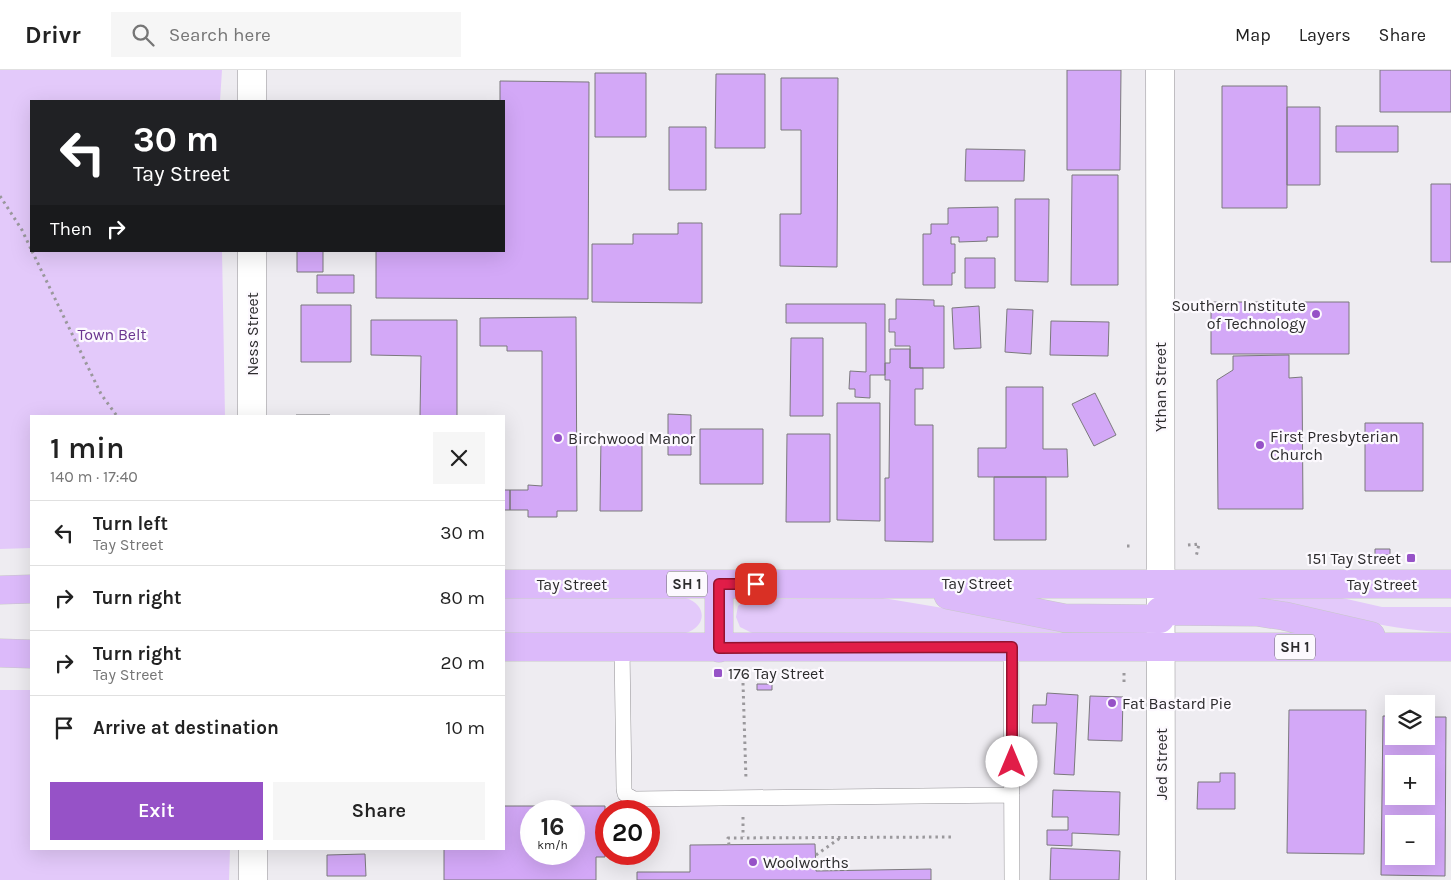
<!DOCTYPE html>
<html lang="en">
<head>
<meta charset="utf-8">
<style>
	body { margin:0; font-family:Karla,sans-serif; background:#f6f6f6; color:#222; height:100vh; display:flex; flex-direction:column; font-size:19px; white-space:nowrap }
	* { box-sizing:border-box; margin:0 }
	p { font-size:16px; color:#767676 }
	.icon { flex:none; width:28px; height:28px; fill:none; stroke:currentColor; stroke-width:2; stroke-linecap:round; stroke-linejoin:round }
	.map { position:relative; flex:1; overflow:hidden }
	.panel { position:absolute; left:30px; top:345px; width:475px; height:435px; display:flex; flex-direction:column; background:#fff; border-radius:0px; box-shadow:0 5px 20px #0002 }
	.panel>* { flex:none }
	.top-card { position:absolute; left:30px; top:30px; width:475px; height:152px; border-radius:0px; box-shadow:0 5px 20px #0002; background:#202124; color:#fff; overflow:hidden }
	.fabs { position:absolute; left:1385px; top:625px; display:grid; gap:10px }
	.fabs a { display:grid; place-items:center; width:50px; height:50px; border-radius:0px; background:#fff; box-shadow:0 5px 20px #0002; font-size:25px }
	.speed { position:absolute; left:520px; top:730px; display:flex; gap:10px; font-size:25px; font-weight:700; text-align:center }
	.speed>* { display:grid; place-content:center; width:65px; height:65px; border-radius:50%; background:#fff; box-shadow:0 5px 20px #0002; line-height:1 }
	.speed small { font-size:12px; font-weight:400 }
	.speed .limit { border:8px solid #d22; background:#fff; color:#111 }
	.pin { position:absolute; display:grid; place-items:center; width:42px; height:42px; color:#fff; margin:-21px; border-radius:10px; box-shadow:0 2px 8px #0006 }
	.me { position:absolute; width:55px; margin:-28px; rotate:0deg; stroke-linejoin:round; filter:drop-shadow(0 0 4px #0008) }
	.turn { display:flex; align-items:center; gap:18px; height:105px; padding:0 20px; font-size:22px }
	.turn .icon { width:65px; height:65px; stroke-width:2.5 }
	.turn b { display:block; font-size:35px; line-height:42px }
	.then { display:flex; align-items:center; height:48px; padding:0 20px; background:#0003; gap:10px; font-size:19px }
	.round { display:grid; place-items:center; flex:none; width:52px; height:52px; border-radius:0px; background:#f6f6f6 }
	.overview { display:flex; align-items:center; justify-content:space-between; height:85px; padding:0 20px }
	h1 { font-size:30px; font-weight:600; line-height:38px }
	.cta { display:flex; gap:10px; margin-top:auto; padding:10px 20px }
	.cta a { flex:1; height:58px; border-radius:0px; background:#9652c7; color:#fff; font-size:20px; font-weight:600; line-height:58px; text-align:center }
	.cta a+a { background:#f6f6f6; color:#222 }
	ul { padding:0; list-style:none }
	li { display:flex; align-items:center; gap:15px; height:65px; padding:0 20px; border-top:1px solid #e0e0e0 }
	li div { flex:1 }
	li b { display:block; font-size:19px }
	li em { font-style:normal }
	header { display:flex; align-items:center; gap:30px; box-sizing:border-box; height:70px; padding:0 25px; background:#fff; border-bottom:1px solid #e0e0e0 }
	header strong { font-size:24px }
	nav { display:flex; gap:28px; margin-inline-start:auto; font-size:18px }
	.search { width:350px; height:45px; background:#f6f6f6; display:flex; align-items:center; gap:12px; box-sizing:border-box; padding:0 18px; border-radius:0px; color:#767676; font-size:19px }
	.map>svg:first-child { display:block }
	.green { fill:#e3c9fa }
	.building { fill:#d3a8f7; stroke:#7b797d; fill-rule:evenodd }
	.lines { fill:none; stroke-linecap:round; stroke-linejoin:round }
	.service-casing { stroke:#949296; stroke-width:16 }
	.minor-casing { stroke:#949296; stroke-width:29 }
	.trunk-casing { stroke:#c8c8c9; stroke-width:29 }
	.path { stroke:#9a989c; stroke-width:3; stroke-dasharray:2.5 4; stroke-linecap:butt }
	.service { stroke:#fff; stroke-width:15 }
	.minor { stroke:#fff; stroke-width:28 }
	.trunk { stroke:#dcbafa; stroke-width:28 }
	.route-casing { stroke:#92132f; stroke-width:12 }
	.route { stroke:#e11d48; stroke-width:9 }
	.poi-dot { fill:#9652c7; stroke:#fcf9fe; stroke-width:2 }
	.labels { text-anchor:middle; stroke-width:4.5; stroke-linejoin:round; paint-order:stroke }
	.shield { fill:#fcf9fe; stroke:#6b6a6c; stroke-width:1 }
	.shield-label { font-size:15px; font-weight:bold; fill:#2d2c2e }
	.poi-label { font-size:16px; fill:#2d2c2e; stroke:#fcf9fe; text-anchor:start }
	.park-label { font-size:16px; fill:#6b3690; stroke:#fcf9fe }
	.street-label { font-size:16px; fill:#2d2c2e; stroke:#fcf9fe }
</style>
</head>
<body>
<header>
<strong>Drivr</strong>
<div class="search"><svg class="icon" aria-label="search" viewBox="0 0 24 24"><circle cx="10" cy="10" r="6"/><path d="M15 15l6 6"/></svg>Search here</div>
<nav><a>Map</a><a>Layers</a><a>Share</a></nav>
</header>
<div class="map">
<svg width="1451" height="810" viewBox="0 0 1451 810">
	<rect width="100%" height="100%" fill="#eeecf1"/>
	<!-- green -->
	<path class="green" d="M0 0H222L220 31H31V181H222L225 346H31V478L0 479Z
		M1338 527 1382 537H1451V562C1394 562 1336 544 1280 534 1256 530 1231 530 1207 528Z
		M504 528H686C707 535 707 556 686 563H504Z
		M883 528 1063 558 1109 559V562L752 563 740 557 736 547 738 536 746 530 752 529Z
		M0 620H31V779H230L229 810H0Z"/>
	<!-- building -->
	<path class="building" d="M1067 0H1121L1120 100H1067Z
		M1380 0H1451V42H1380Z
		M595 3H646V67H595Z
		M716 4H765V78H715Z
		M781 8H838L837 197 780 196V144H801V60H781Z
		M500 11 589 12 588 229 376 228V181H504V31H500Z
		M1222 16H1287V138H1222Z
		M1287 37H1320V115H1287Z
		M1336 56H1398V82H1336Z
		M669 57H706V120H669Z
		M966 79 1025 80 1024 111H965Z
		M1072 105H1118V215H1071Z
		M1431 114H1451V192H1431Z
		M1015 129H1049L1048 212 1015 211Z
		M998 137V167H987V171L959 172V167H951V174H955V203H952V215H923V164H931V154H948V138Z
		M678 153H702V233L592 232V174H633V164H678Z
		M297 181H323V202H297Z
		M965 188H995V218H965Z
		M317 205H354V223H317Z
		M896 229 934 230V236H944V298H910V276H895V262H889V249H896Z
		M1211 232H1349V284H1211Z
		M786 234H885V305H870V328L855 327V319H849L850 301 866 302V253H786Z
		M301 235H351V292H301Z
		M979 236 981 278 954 279 952 238Z
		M1007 239 1033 240 1031 284 1005 282Z
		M576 247 577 441H557V447H528V440H510V420H528V415L542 416V281H507V276H480V248Z
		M371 250H457V346H420L421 286 371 285Z
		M1051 251 1109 252 1108 286 1050 285Z
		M791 268H823V346H790Z
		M890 279H910V298H923V319H915V355H933V472L885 471V408H889L890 310H885V293H890Z
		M1289 285V308L1302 307 1303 439H1218L1217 310 1233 300V286Z
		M1006 317H1043V379H1067L1068 407H978V378H1006Z
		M1095 323 1116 365 1094 376 1072 334Z
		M837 333H880V451L837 450Z
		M668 344 691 345V385H668Z
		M296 345H330V346H296Z
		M1365 353H1423V421H1365Z
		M700 359H763V414H700Z
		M787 364H830V452H786Z
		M601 367 642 368V441H600Z
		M994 407H1046V470H994Z
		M504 420H510V440H504Z
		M1375 479H1390V485H1375Z
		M757 614H772V620H757Z
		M1047 623 1078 625 1074 705 1054 704 1057 653H1032L1033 635H1046Z
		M1090 626 1123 627 1122 671 1088 670Z
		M1289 640H1366L1364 784 1287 783Z
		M1383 646H1394V666H1426V647H1446L1445 806 1381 805ZM1394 694H1426V726H1394ZM1394 754H1426V786H1394Z
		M1220 703H1235V739H1197L1198 712H1220Z
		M1053 720 1120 722 1119 765 1072 763V776L1047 775V760H1068V747H1052Z
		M504 736H605V787H596V810H444V779H504ZM531 741H574V784H531Z
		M815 774 816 801 931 799V810H637V802H690V775Z
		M1051 778 1120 781 1119 810H1050Z
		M365 784 366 806H327V785Z"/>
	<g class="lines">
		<!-- service casing -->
		<g class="service-casing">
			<path id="service" d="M622 577 624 719 625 724 634 729 1012 725
				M1011 577 1012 810"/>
		</g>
		<!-- minor casing -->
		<g class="minor-casing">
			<path id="minor" d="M1160 0 1161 810
				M252 31V0
				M252 346V181
				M253 779V810"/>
		</g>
		<!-- trunk casing -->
		<g class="trunk-casing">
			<path id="trunk" d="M504 514H1451
				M719 514V578
				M0 520 31 519
				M948 525 1064 548 1160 549
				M1160 541 1257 542 1284 546 1371 566
				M504 577H1451
				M0 583 31 584"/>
		</g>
		<!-- path -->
		<path class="path" d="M0 126 22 160 31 179
			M32 181 101 324 117 346
			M1188 475 1199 474 1196 487
			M1127 476H1132
			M1124 603V613
			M743 613 746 710
			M743 747V767
			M729 775 728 768 951 767
			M816 785 840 768"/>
		<!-- service -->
		<use href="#service" class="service"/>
		<!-- minor -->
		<use href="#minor" class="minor"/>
		<!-- trunk -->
		<use href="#trunk" class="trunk"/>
	</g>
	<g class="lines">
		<!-- route casing -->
		<g class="route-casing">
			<path id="route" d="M756 514H719V578L1012 577V692"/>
		</g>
		<!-- route -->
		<use href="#route" class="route"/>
	</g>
	<!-- markers -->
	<g class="poi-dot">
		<circle cx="1316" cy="244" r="5"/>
		<circle cx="558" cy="368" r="5"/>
		<circle cx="1260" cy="375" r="5"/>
		<rect x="1406" y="483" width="10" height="10" rx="2.5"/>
		<rect x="713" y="598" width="10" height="10" rx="2.5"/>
		<circle cx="1112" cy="633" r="5"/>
		<circle cx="753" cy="792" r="5"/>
	</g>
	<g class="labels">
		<!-- shield labels -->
		<g class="shield">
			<rect x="667" y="501.5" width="40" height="25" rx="4"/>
			<rect x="1275" y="564.5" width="40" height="25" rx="4"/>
		</g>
		<g class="shield-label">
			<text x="687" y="519">SH 1</text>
			<text x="1295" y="582">SH 1</text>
		</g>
		<!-- poi labels -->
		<g class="poi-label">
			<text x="1306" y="241" text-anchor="end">Southern Institute<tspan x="1306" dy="18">of Technology</tspan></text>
			<text x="1270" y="372">First Presbyterian<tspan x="1270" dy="18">Church</tspan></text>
			<text x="568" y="374">Birchwood Manor</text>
			<text x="1401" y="494" text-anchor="end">151 Tay Street</text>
			<text x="728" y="609">176 Tay Street</text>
			<text x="1122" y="639">Fat Bastard Pie</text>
			<text x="763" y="798">Woolworths</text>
		</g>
		<!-- park labels -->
		<g class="park-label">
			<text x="112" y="270">Town Belt</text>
		</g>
		<!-- street labels -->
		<g class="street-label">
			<text transform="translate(252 264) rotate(-90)" y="6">Ness Street</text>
			<text transform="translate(1160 317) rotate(-90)" y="6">Ythan Street</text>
			<text x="977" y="519">Tay Street</text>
			<text x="572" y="520">Tay Street</text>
			<text x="1382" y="520">Tay Street</text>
			<text transform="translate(1161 694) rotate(-90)" y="6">Jed Street</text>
		</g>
	</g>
</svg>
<div class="fabs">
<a><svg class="icon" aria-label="layers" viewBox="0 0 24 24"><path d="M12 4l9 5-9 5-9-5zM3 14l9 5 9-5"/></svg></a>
<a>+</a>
<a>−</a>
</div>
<div class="speed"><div>16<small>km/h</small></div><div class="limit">20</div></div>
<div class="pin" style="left:756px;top:514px;background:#d93025"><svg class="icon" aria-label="arrive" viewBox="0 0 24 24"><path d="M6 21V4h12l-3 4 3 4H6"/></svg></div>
<svg class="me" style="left:1012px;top:692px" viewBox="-20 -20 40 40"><circle r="19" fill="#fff"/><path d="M0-13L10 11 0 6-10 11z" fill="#e11d48"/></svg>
<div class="top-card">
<div class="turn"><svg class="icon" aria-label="left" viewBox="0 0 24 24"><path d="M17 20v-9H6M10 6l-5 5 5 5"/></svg><div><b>30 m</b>Tay Street</div></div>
<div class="then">Then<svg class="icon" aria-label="right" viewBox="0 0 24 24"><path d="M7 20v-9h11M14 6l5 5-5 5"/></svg></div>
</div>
<section class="panel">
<div class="overview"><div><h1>1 min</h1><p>140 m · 17:40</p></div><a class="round"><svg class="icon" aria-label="close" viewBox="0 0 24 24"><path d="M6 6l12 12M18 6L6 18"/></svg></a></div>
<ul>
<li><svg class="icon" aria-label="left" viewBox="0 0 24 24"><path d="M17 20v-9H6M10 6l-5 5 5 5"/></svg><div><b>Turn left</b><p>Tay Street</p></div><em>30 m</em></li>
<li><svg class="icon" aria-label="right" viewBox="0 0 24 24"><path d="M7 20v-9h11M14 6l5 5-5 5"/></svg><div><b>Turn right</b></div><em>80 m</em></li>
<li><svg class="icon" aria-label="right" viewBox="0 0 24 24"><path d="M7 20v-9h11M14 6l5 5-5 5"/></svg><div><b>Turn right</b><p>Tay Street</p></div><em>20 m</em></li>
<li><svg class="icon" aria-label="arrive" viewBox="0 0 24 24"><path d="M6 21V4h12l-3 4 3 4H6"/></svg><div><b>Arrive at destination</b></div><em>10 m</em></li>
</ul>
<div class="cta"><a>Exit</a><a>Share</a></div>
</section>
</div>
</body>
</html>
